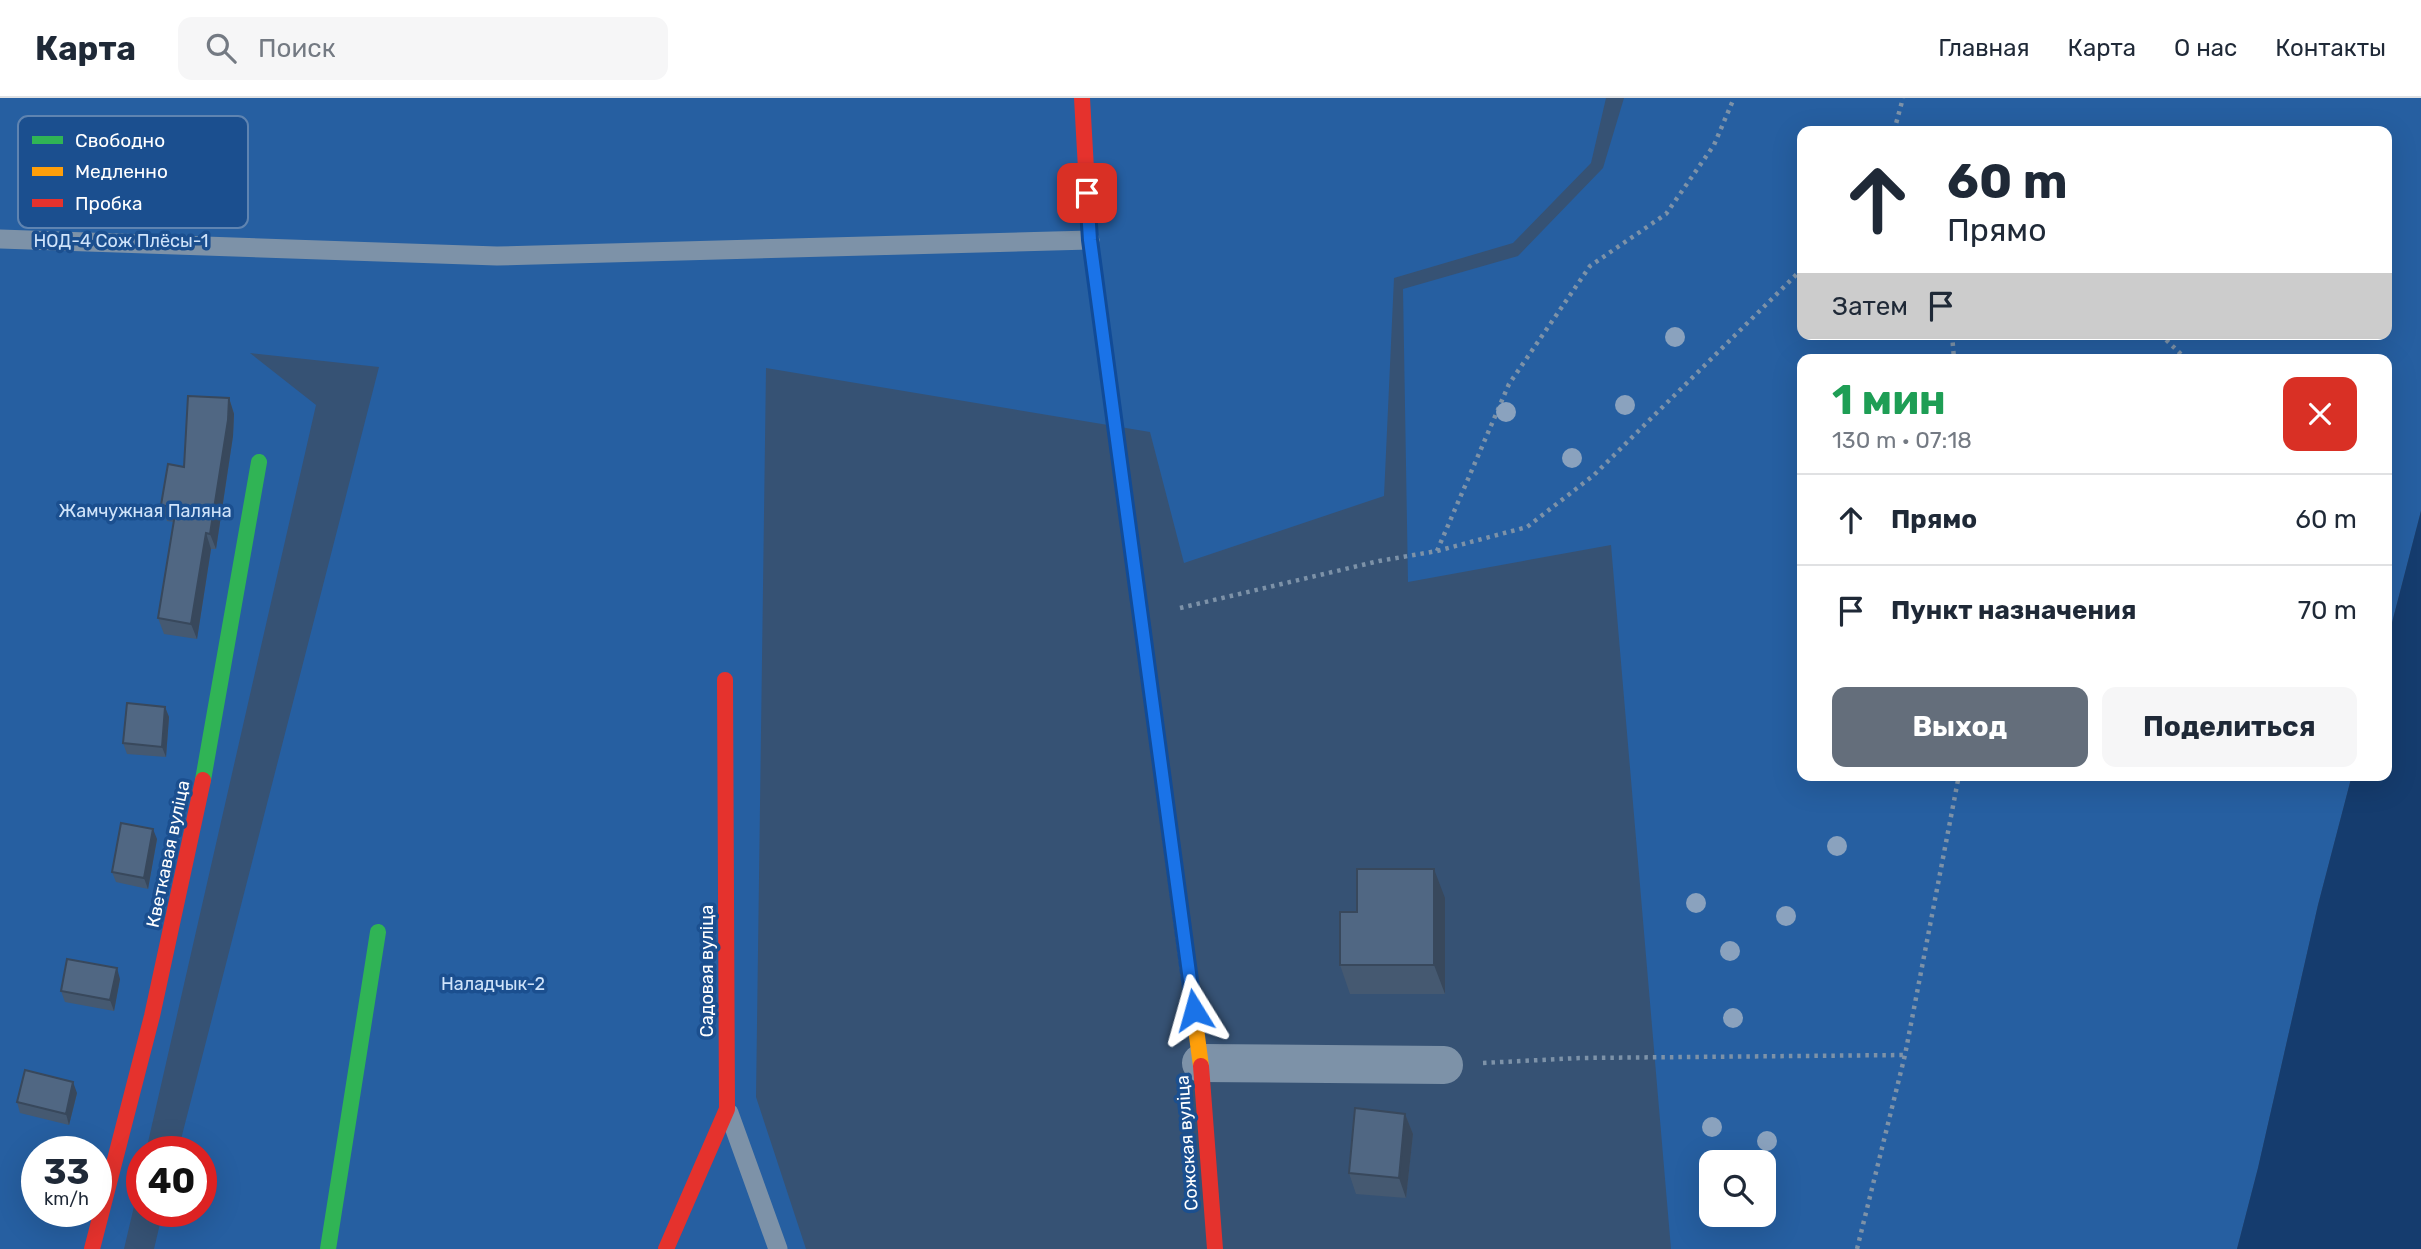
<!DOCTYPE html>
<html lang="ru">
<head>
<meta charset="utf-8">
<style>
	body { margin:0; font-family:Rubik,sans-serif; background:#f6f6f7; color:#1f2937; height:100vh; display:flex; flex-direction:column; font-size:26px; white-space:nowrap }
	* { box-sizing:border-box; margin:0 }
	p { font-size:23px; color:#747a83 }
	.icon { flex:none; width:38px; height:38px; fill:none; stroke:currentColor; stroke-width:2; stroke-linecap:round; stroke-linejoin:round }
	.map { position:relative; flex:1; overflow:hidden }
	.sheet { position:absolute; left:1797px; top:256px; width:595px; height:427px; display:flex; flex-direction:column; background:#fff; border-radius:14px; box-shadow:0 7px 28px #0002 }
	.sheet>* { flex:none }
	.guide { position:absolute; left:1797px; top:28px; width:595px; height:214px; border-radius:14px; box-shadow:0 7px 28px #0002; background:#fff; color:#1f2937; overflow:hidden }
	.fabs { position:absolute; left:1699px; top:1052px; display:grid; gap:14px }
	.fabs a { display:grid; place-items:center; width:77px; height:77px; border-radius:14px; background:#fff; box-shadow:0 7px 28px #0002; font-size:35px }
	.speed { position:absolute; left:21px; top:1038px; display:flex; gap:14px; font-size:35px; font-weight:700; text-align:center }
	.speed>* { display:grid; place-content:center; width:91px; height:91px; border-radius:50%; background:#fff; box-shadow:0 7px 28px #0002; line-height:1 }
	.speed small { font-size:18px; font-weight:400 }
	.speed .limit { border:10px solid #d22; background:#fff; color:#111 }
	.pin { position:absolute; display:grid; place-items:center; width:60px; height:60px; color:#fff; margin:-30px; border-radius:14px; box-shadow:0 4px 10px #0006 }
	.me { position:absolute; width:77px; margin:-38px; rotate:352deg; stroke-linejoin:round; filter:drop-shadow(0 0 5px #0008) }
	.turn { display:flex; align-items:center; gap:24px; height:147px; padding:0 35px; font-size:32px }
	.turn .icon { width:91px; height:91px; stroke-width:2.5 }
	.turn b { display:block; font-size:49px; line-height:60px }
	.then { display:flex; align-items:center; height:66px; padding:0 35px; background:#0003; gap:14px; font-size:26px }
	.round { display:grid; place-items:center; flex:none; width:74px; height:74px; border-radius:14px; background:#f6f6f7 }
	.head { display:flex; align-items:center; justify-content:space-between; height:119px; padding:0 35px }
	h1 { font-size:42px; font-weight:700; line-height:52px; color:#1e9e55 }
	.action { display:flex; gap:14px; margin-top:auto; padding:14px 35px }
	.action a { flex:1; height:80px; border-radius:14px; background:#646e7b; color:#fff; font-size:28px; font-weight:700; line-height:80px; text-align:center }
	.action a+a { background:#f6f6f7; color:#1f2937 }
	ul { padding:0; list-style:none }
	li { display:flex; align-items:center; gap:21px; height:91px; padding:0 35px; border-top:2px solid #e0e1e3 }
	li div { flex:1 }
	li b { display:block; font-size:26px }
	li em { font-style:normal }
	header { display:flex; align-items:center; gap:42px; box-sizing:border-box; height:98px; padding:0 35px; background:#fff; border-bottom:2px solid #e0e1e3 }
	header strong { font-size:33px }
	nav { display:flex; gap:38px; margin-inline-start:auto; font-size:24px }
	.search { width:490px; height:63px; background:#f6f6f7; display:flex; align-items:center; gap:18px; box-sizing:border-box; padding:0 24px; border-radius:14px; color:#747a83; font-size:26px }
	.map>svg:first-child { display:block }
	.green { fill:#265fa1; fill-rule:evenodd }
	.water { fill:#153c6e }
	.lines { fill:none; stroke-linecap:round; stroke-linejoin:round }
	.path { stroke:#7d92a8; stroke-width:4.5; stroke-dasharray:3.5 5; stroke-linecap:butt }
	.lane { stroke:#7d92a8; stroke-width:19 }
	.street { stroke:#7d92a8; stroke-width:38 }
	.fast { stroke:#30b455; stroke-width:16 }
	.slow { stroke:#ff9f0a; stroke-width:16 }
	.jam { stroke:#e5322d; stroke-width:16 }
	.tree { fill:#8aa2be }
	.wall { fill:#455971 }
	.shaded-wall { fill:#38485c }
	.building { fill:#506783; stroke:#38485c; stroke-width:2 }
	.route-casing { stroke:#114b97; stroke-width:18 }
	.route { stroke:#1a73e8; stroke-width:12 }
	.labels { text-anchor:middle; stroke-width:7; stroke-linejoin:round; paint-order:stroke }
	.park-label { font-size:18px; fill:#cfe3fa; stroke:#1b4f8f }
	.street-label { font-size:18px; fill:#fff; stroke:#1b4f8f }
	.key { fill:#1b4f8f; stroke:#5f84b1; stroke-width:2 }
	.key-label { font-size:19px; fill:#fff }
</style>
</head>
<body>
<header>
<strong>Карта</strong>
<div class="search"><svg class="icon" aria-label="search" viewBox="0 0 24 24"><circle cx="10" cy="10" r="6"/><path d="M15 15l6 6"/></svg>Поиск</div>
<nav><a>Главная</a><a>Карта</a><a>О нас</a><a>Контакты</a></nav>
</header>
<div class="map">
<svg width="2421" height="1151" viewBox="0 0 2421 1151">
	<rect width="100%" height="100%" fill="#365274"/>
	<!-- green -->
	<path class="green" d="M0 0H1606L1591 65 1513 145 1394 180 1384 398 1184 465 1150 334 766 270 756 999 806 1151H154L163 1113H201V1054L178 1053 379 269 250 255 316 307 146 1053 142 1054V1074L124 1151H0ZM37 1054H96V1113H37Z
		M1624 0H2421V413L2387 544V261H1802V677H2352L2318 807 2258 1070 2237 1151H1671L1611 447 1408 484 1403 191 1518 158 1603 70ZM1802 33H2387V236H1802ZM1712 1064H1764V1116H1712Z"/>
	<!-- water -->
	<path class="water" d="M2421 413V1151H2237L2258 1070 2318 807 2352 677H2387V544Z"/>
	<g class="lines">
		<!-- path -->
		<path class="path" d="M1894 33 1903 0
			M1952 236 1954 261
			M2160 236 2186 261
			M1437 453 1509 286 1590 168 1666 116 1714 47 1734 0
			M1180 510 1379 463 1437 453 1527 429 1594 377 1802 171
			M1483 965 1579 960 1905 957
			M1857 1151 1905 957 1959 677"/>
		<!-- lane -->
		<path class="lane" d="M0 141 497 158 1090 142
			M729 1015 778 1151"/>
		<!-- street -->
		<path class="street" d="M1201 965 1444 967"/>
		<!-- fast -->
		<path class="fast" d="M203 682 259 364
			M328 1151 378 834"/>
		<!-- slow -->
		<path class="slow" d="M1142 527 1201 968"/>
		<!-- jam -->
		<path class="jam" d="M1082 0 1090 142 1142 527
			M1201 968 1215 1151
			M92 1151 152 918 203 682
			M666 1151 727 1011 725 582"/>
	</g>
	<!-- trees -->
	<g class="tree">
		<circle cx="1675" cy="239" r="10"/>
		<circle cx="1625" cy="307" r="10"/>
		<circle cx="1506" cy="314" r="10"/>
		<circle cx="1572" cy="360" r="10"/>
		<circle cx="1837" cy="748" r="10"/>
		<circle cx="1696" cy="805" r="10"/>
		<circle cx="1786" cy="818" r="10"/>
		<circle cx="1730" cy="853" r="10"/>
		<circle cx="1733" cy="920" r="10"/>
		<circle cx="1712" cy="1029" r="10"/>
		<circle cx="1767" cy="1043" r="10"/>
	</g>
	<!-- wall -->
	<path class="wall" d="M229 300 234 316 233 338 216 451H211L197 541 164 536 158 520 174 424 167 423 161 407 184 369Z
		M165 609 169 619 166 659 127 656 123 645Z
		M157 741 148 791 116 784 112 774Z
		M1445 800V896H1350L1340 867 1357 814Z
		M120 881 114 913 65 904 61 893Z
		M77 995 69 1027 20 1015 17 1004Z
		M1405 1016 1413 1036 1406 1100 1356 1096 1349 1075Z"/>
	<!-- shaded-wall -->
	<path class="shaded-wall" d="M229 300 234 316 233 338 216 451 210 436Z
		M206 435 211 451 197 541 191 526Z
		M165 609 169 619 166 659 162 649Z
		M153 731 157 741 148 791 144 780Z
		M1434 771 1445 800V896L1434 867Z
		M117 870 120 881 114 913 110 902Z
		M73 984 77 995 69 1027 66 1016Z
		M1405 1016 1413 1036 1406 1100 1399 1080Z"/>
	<!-- building -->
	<path class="building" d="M188 298 229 300 228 322 210 436 206 435 191 526 158 520 176 410 161 407 168 366 184 369Z
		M127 605 165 609 162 649 123 645Z
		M121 725 153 731 144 780 112 774Z
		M1357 771H1434V867H1340V814H1357Z
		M67 861 117 870 110 902 61 893Z
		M25 972 73 984 66 1016 17 1004Z
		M1355 1010 1405 1016 1399 1080 1349 1075Z"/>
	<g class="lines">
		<!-- route casing -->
		<g class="route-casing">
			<path id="route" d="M1087 95 1090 142 1194 912"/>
		</g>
		<!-- route -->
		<use href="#route" class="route"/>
	</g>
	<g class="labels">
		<!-- park labels -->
		<g class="park-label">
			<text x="121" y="149">НОД-4 Сож Плёсы-1</text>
			<text x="145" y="419">Жамчужная Паляна</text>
			<text x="493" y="892">Наладчык-2</text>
		</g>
		<!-- street labels -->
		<g class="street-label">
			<text transform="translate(168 756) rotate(-78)" y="6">Кветкавая вуліца</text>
			<text transform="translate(707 873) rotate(-90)" y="6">Садовая вуліца</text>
			<text transform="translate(1187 1045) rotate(-94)" y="6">Сожская вуліца</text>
		</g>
	</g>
	<!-- legend -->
	<rect x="18" y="18" width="230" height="112" rx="10" class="key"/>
	<rect x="32" y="38" width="31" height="8" fill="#30b455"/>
	<rect x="32" y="69" width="31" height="9" fill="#ff9f0a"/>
	<rect x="32" y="101" width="31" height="8" fill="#e5322d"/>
	<g class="key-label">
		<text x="75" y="49">Свободно</text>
		<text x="75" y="80">Медленно</text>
		<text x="75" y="112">Пробка</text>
	</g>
</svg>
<div class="fabs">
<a><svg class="icon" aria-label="search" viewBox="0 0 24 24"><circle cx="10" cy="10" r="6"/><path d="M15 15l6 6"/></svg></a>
</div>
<div class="speed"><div>33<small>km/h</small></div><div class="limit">40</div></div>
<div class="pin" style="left:1087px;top:95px;background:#d93025"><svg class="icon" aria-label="arrive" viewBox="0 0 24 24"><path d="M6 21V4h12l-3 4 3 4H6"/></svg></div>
<svg class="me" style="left:1194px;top:912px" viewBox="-20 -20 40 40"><path d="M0-17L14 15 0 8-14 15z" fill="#1a73e8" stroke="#fff" stroke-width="4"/></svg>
<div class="guide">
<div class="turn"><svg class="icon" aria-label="ahead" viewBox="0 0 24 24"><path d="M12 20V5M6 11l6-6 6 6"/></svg><div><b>60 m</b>Прямо</div></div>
<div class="then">Затем<svg class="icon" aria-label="arrive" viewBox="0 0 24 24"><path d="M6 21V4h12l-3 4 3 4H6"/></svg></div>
</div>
<section class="sheet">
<div class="head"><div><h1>1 мин</h1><p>130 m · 07:18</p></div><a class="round" style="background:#d93025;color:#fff"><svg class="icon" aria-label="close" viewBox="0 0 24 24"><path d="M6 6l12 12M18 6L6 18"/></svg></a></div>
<ul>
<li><svg class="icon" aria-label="ahead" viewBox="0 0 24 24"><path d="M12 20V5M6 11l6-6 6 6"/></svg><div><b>Прямо</b></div><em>60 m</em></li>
<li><svg class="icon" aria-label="arrive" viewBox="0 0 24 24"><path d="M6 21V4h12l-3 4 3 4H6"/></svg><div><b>Пункт назначения</b></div><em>70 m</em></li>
</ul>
<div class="action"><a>Выход</a><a>Поделиться</a></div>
</section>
</div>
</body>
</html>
